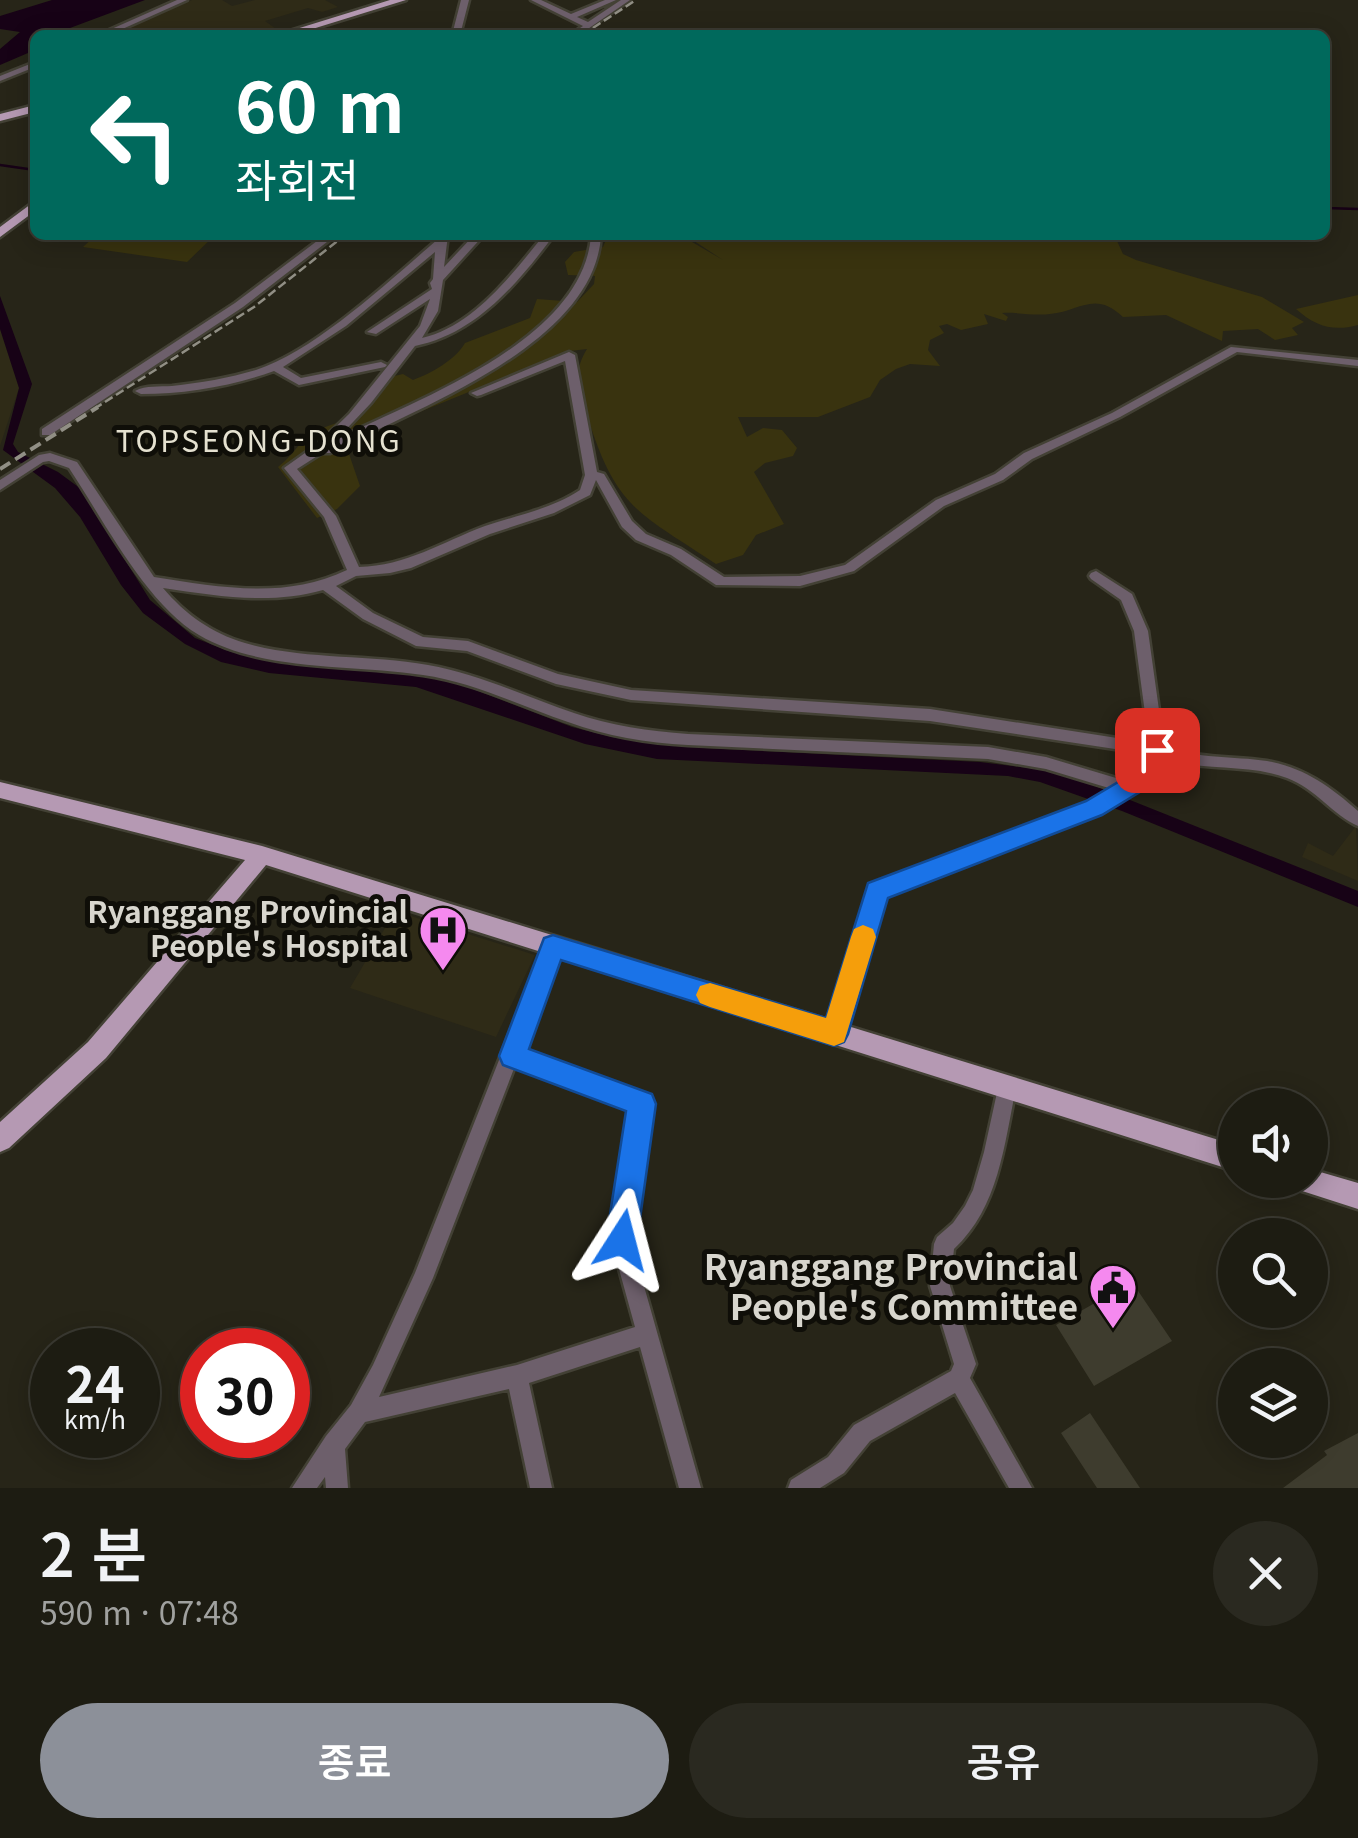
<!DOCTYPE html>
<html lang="ko">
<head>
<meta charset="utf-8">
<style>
	body { margin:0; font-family:Georgia,"Noto Sans KR",serif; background:#2a2920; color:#f1f3f6; height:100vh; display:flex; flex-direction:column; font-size:38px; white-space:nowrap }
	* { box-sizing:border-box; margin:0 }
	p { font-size:32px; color:#a0a19f }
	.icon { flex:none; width:55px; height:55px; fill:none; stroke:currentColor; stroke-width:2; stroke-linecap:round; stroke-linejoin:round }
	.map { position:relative; height:1488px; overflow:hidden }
	.sheet { display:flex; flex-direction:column; background:#1d1c12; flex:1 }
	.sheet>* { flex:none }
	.banner { position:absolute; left:30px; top:30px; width:1300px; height:210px; border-radius:15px; box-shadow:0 5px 25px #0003,0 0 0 2px #3b3a32; background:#00695c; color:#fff; overflow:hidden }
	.buttons { position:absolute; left:1218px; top:1088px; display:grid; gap:20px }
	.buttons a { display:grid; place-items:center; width:110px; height:110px; border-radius:50%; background:#1d1c12; box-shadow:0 5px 25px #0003,0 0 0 2px #3b3a32; font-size:50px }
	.speed { position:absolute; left:30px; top:1328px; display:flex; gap:20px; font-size:50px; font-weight:700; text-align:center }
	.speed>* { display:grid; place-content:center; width:130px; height:130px; border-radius:50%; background:#1d1c12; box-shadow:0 5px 25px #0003,0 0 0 2px #3b3a32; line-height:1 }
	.speed small { font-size:25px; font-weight:400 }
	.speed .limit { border:15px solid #d22; background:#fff; color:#111 }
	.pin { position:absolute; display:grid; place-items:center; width:85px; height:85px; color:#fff; margin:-42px; border-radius:20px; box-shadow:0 5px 15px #0006 }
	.me { position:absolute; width:110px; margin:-55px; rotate:9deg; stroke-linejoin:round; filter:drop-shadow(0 0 8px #0008) }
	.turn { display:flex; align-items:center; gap:35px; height:210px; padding:0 40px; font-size:45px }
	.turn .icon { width:130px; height:130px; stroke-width:2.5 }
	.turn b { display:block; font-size:70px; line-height:85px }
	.round { display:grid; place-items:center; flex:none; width:105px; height:105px; border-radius:52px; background:#2a2920 }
	.headline { display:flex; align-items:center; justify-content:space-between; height:170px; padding:0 40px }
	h1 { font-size:60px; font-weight:600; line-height:75px }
	.button { display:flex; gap:20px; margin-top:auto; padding:20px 40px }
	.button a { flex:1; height:115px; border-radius:60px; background:#8c9099; color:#fff; font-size:40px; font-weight:600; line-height:115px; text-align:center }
	.button a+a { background:#2a2920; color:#f1f3f6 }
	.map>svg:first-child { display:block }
	.built { fill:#2f2b17 }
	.green { fill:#39330f }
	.water { fill:#170216 }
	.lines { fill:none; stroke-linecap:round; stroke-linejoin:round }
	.stream { stroke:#170216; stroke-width:2.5 }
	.building { fill:#3e3c2e }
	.minor-casing { stroke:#434135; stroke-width:5 }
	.major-casing { stroke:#434135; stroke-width:5 }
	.minor { fill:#6d5f6b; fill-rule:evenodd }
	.major { fill:#b599b3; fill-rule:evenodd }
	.rail-far1 { stroke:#918f85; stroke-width:2.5; stroke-dasharray:9 4; stroke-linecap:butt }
	.rail { stroke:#918f85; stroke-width:4; stroke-dasharray:12 6; stroke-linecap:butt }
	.route { fill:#1a73e8; stroke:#114b97; stroke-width:2.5 }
	.slow { fill:#f59e0b }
	.labels { text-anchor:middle; stroke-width:10; stroke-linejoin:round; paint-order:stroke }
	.far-quarter-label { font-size:30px; letter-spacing:2.5px; fill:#e5e1d0; stroke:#0f0e08 }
	.poi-label { font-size:30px; font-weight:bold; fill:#d8d6ce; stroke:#0f0e08; text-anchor:end }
	.near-poi-label { font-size:35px; font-weight:bold; fill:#d8d6ce; stroke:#0f0e08; text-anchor:end }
</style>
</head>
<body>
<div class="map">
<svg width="1358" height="1488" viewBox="0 0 1358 1488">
	<rect width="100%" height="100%" fill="#272518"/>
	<!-- built -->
	<path class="built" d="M192 0H222L232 6 255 0H325L338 7 322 12 308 8 265 21 279 31 266 35H111Z
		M0 329 19 388 0 446Z
		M1356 826 1358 881 1302 857 1308 843 1333 856Z
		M395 911 535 955 496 1037 350 988Z"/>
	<!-- green -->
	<path class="green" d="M96 235H215L187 262 83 247Z
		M608 235H680L723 260 685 235H1107L1117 241 1123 254 1136 260 1262 297 1304 322 1292 328 1298 335 1275 340 1258 329 1223 331 1222 341 1166 315 1123 317C1095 290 1080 311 1050 314 1034 316 1018 312 1002 313L1008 317 1006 321 984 314 988 324 961 330 947 324 939 326 944 333 930 340 928 350 940 366 910 364 896 369 880 380 870 397 818 417H738L747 437 763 428 782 430 797 448 793 456 765 463 754 472 784 524 756 535 743 555 716 564C638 512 616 509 587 415 579 388 572 373 587 349L570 351 390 424 388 430 348 451 360 486 337 509 317 518 278 467C288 459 293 452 301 443 314 427 342 422 361 416L373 381 403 374 413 380C432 373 455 360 465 343L530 318 537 299 577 302 594 284 595 276 568 275 565 262 574 252 603 247Z
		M1358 295V325C1333 332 1315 326 1296 309Z"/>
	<!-- water -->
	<path class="water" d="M52 0H145L70 28 61 35H35V50L0 65V49L20 32 0 29V16Z
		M0 296 32 384 13 444 18 452 58 472 81 489 150 600 195 638 231 652 276 661 425 675 465 686 572 727 616 738 703 748 980 762 1060 772 1358 891V907L1122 811 1040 782 1008 776 657 759 585 744 416 687 269 673 221 662 185 644 143 613 121 585 80 517 55 488 3 450 19 388 0 329Z"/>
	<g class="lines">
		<!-- stream -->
		<path class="stream" d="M0 165 35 170
			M1325 208 1358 209"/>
	</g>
	<!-- building -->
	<path class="building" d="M1132 1282 1172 1341 1094 1386 1056 1325Z
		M1090 1413 1140 1488H1097L1061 1433Z
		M1358 1433V1488H1283L1327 1455 1324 1451Z"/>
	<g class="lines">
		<!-- minor casing -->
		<g class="minor-casing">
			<path id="minor" d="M177 0H187L109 35H98Z
				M461 0H469L460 35H452Z
				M531 0H541L571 14 605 0H616L577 17 588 22 621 0H630L579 35H570L583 26Z
				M35 62V67L0 81V76Z
				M325 235H336L243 307 50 435H42V429L235 303Z
				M438 235H448L444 267 474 235H484L443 280 438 311 422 338C474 326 512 274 544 235H554C518 283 476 334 415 346L371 403 337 439C418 399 584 340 591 235H601C595 345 414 409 330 453H322L297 469 336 516 359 567C406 566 442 542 485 526 518 515 551 509 580 490L585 475 565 361 481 395 477 396 471 393 569 352 575 355 597 472 604 474 632 521 646 534 681 549 724 577 800 576 845 565 936 500 995 474 1024 453 1112 413 1231 347 1358 360V366L1237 352 1120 417 1032 459 1003 480 944 506 854 571 800 586 716 585 671 555 636 540 622 527 596 480 590 495 554 513 490 534 411 568 390 573 356 576 336 586 373 613 423 637 468 641 558 674 631 690 930 709 1149 743 1134 631 1121 600 1091 579 1089 576 1091 573 1096 571 1132 594 1148 631 1164 746C1197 759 1233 756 1267 761 1303 767 1331 787 1358 811V826C1333 815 1316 789 1287 778 1248 763 1203 772 1162 758L1155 778 1100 812 884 896 844 1033 841 1039 835 1041 829 1039 826 1033 871 886 1088 804 1112 789 1046 769 988 759 688 745C646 743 607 736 568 722 520 706 473 682 423 675 352 664 262 672 199 635 146 604 103 519 69 468L49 461 43 462 0 490V480L39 455 50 453 77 462 154 577C220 587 284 600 347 570L324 517 284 468 319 443 349 414 420 326 430 299 376 334 367 332 432 289 430 283 433 279 435 252 346 326 283 367 301 378 381 362 387 365 385 367 299 385 274 371C232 386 185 394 141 394L135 391C146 385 160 387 172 386 200 383 229 378 256 370 315 351 389 281 437 240ZM163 588C217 596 270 605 323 590L363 619 416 646 467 651 556 684 631 700 930 721 1148 754 1143 770 1126 781 1046 757 988 747 688 734C649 731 611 726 574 713 526 697 479 674 428 665 367 654 304 660 245 643 211 633 185 614 163 588Z
				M553 938 559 941 562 946 521 1051 648 1098 650 1104 631 1240 701 1488H679L640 1347 529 1383 552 1488H530L509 1389 365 1422 345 1449 348 1488H326L325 1477 317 1488H292L326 1436 351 1405 373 1365 415 1273 544 946 547 941ZM515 1066 631 1109 611 1240 635 1327 517 1365 379 1397 433 1278Z
				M1007 1079 1014 1082 1016 1088C1004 1145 999 1207 954 1249L950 1286 976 1364 970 1378 1032 1488H1009L955 1393 870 1441 844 1473 820 1488H788L791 1480 828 1457 854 1425 951 1371 954 1364 930 1286 934 1244 937 1237 953 1223 965 1206 973 1190 984 1152 998 1088 1000 1082Z"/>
		</g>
		<!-- major casing -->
		<g class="major-casing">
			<path id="major" d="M390 0H406L293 35H277Z
				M35 105V112L0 121V114Z
				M35 201V211L0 237V227Z
				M0 782 262 846 1235 1145V1171L266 865 106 1058 9 1148 0 1152V1122L88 1042 245 860 0 798Z
				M1310 1169 1358 1183V1209L1296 1189 1292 1180H1310Z"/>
		</g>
		<!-- minor -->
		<use href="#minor" class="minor"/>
		<!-- major -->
		<use href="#major" class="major"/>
		<!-- rail-far1 -->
		<path class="rail-far1" d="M582 35 636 0
			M94 409 254 307 345 235"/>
		<!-- rail -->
		<path class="rail" d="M0 469 98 407"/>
	</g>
	<!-- route -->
	<path class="route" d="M1157 741 1168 750 1158 781 1102 815 888 898 848 1034 844 1042 834 1046 561 960 529 1049 652 1094 656 1104 637 1240 632 1250 622 1255 611 1250 606 1240 626 1111 503 1065 499 1056 544 938 553 935 826 1018 868 883 1086 801 1140 769 1149 744Z"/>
	<!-- slow -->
	<path class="slow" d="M863 925 873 929 876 937 844 1042 834 1046 710 1007 700 1003 696 995 700 986 710 983 826 1018 851 937 854 929Z"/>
	<!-- icons -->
	<defs>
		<g id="hospital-pin" transform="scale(2.5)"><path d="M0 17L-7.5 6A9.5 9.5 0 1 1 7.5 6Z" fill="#f589ef" stroke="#0f0e08"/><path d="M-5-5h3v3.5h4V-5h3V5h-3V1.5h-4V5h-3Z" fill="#111"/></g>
		<g id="civic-pin" transform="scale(2.5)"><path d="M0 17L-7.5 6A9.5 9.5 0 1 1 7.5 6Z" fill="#f589ef" stroke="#0f0e08"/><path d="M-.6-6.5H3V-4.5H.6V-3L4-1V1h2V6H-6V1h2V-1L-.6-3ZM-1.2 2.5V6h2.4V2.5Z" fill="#111"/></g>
	</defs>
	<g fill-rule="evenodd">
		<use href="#hospital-pin" x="443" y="930"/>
		<use href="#civic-pin" x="1113" y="1288"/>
	</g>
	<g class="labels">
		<!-- far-quarter labels -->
		<g class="far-quarter-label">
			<text x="259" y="452">TOPSEONG-DONG</text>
		</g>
		<!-- poi labels -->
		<g class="poi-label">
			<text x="408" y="923">Ryanggang Provincial<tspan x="408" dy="34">People's Hospital</tspan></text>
		</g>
		<!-- near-poi labels -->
		<g class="near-poi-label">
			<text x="1078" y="1280">Ryanggang Provincial<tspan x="1078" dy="40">People's Committee</tspan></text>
		</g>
	</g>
</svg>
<div class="buttons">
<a><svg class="icon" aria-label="sound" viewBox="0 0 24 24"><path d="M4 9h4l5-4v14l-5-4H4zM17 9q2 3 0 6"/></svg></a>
<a><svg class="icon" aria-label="search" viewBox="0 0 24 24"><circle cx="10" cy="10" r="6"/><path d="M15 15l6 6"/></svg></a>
<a><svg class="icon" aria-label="layers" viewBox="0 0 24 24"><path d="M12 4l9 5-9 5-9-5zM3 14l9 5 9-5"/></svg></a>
</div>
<div class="speed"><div>24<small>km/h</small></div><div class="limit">30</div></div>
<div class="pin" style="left:1157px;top:750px;background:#d93025"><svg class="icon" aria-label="arrive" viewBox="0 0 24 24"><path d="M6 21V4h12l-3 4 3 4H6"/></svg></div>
<svg class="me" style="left:622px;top:1240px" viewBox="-20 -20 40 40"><path d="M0-17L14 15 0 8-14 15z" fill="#1a73e8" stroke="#fff" stroke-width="4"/></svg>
<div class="banner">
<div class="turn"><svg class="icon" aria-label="left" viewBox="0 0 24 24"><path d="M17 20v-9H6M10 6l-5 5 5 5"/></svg><div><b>60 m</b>좌회전</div></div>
</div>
</div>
<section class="sheet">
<div class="headline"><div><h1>2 분</h1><p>590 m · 07:48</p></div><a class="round"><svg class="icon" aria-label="close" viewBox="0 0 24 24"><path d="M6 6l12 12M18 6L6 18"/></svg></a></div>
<div class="button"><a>종료</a><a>공유</a></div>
</section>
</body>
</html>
